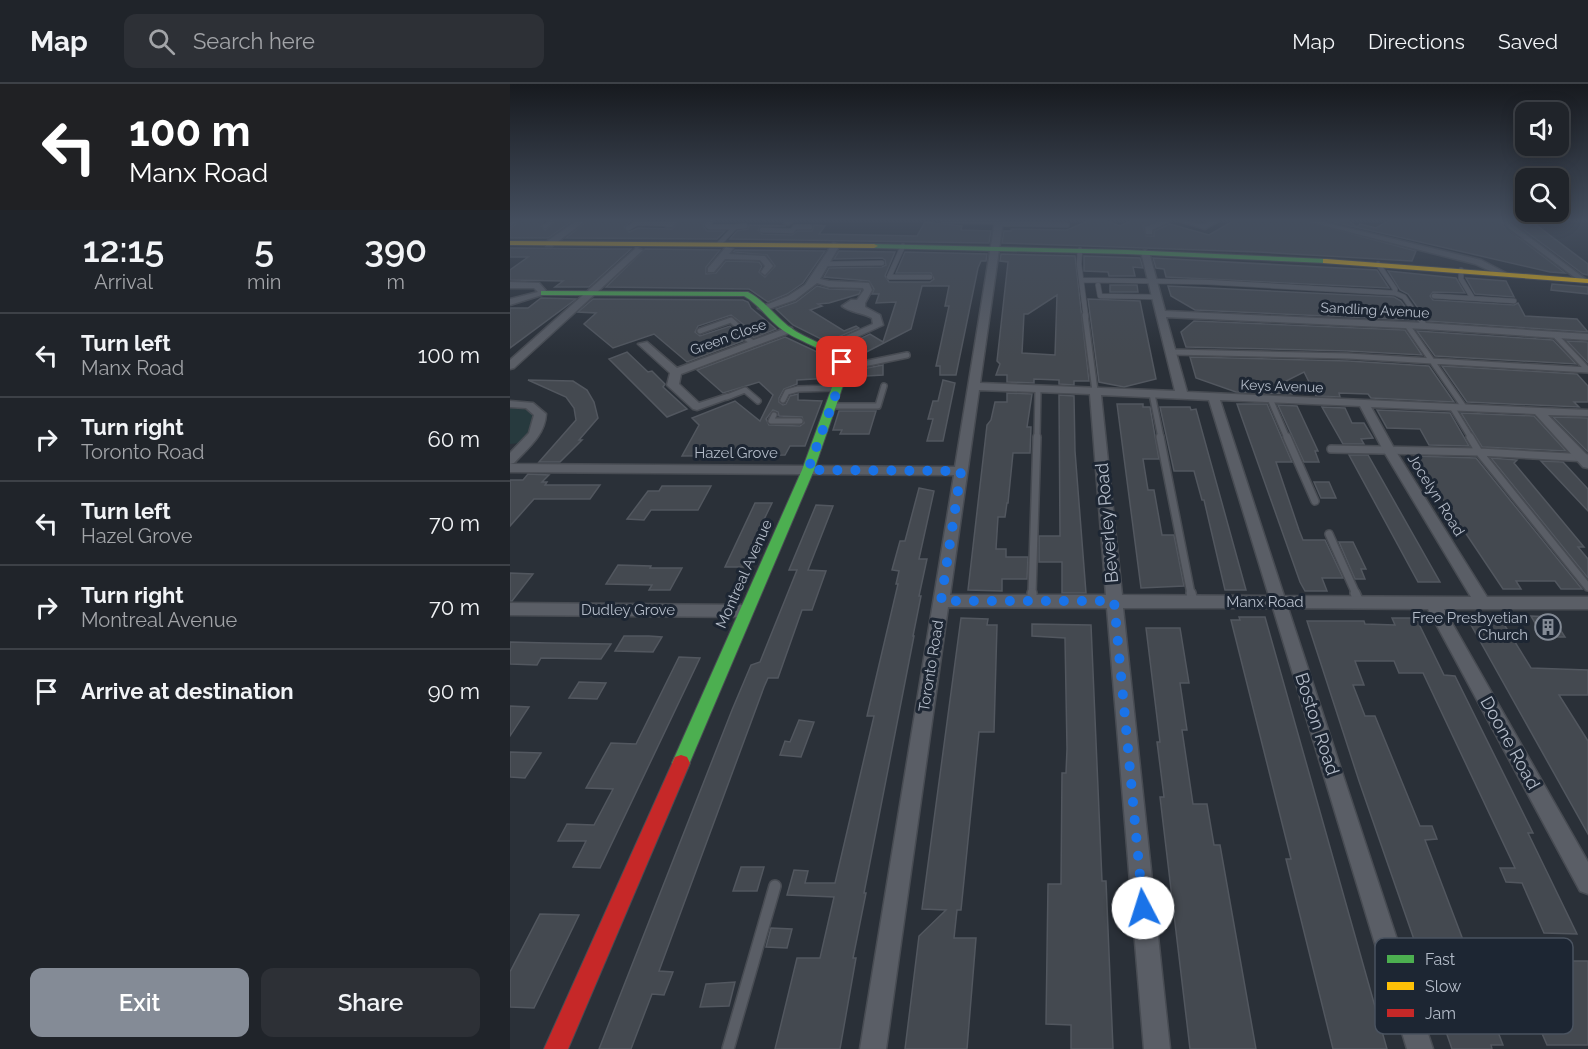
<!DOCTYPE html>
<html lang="en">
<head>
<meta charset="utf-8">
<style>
	body { margin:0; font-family:Raleway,sans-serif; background:#2d3036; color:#f1f3f6; height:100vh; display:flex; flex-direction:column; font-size:22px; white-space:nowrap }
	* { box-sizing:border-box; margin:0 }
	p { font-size:20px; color:#a2a4a8 }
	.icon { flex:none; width:33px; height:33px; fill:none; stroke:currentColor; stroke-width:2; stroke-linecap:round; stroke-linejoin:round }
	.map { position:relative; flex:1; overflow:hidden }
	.panel { display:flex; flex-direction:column; background:#20242a; width:510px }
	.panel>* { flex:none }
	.guide { background:#202124; color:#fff; overflow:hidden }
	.fabs { position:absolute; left:1005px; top:18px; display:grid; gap:12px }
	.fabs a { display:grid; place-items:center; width:54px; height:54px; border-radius:12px; background:#20242a; box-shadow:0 3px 15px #0003,0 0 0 2px #3d4147; font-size:30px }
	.pin { position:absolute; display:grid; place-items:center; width:51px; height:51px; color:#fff; margin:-26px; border-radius:12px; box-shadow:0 3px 9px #0006 }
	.me { position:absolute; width:66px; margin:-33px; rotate:355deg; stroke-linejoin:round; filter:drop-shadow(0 0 4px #0008) }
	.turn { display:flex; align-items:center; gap:21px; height:126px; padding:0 30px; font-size:27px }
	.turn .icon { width:78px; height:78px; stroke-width:2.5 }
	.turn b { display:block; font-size:42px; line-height:51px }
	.eta { display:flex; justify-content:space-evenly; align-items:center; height:102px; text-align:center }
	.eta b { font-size:36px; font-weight:600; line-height:42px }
	.cta { display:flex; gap:12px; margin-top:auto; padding:12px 30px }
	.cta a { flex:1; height:69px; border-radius:12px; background:#848b96; color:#fff; font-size:24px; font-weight:600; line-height:69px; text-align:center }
	.cta a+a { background:#2d3036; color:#f1f3f6 }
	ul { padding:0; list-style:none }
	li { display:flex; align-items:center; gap:18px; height:84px; padding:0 30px; border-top:2px solid #3d4147 }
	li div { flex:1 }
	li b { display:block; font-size:22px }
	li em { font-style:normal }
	header { display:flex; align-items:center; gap:36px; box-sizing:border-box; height:84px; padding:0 30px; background:#20242a; border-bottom:2px solid #3d4147 }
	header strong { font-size:28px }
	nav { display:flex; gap:33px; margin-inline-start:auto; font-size:21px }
	.search { width:420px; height:54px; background:#2d3036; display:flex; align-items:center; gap:15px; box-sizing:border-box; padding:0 21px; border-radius:12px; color:#a2a4a8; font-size:22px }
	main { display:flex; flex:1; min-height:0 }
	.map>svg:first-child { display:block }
	.green { fill:#273a3e }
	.building { fill:#444950; stroke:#52575f; stroke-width:1.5; fill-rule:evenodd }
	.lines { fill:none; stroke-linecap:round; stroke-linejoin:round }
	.lane-far4-casing { stroke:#484c53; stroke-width:6 }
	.lane-far3-casing { stroke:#484c53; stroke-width:8 }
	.lane-far2-casing { stroke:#484c53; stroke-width:10 }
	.lane-far1-casing { stroke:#484c53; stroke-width:12 }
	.lane-casing { stroke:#484c53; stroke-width:14 }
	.street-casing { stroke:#484c53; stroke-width:3 }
	.fast-casing { stroke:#484c53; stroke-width:2 }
	.slow-casing { stroke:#484c53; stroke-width:2 }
	.jam-casing { stroke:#484c53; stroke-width:2 }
	.lane-far4 { stroke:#5a5e66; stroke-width:4.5 }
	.lane-far3 { stroke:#5a5e66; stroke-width:5 }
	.lane-far2 { stroke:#5a5e66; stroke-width:7 }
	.lane-far1 { stroke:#5a5e66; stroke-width:9 }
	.lane { stroke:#5a5e66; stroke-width:11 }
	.street { fill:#5a5e66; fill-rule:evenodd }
	.fast { fill:#4caf50; fill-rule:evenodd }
	.slow { fill:#ffc107; fill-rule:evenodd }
	.jam { fill:#c62828; fill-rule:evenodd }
	.route { stroke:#1a73e8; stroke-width:10; stroke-dasharray:0 18 }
	.labels { text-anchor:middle; stroke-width:6; stroke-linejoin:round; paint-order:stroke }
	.far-street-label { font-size:14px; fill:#b4bcc9; stroke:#1d2633 }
	.street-label { font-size:15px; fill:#b4bcc9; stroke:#1d2633 }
	.poi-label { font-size:15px; fill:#b4bcc9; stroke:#1d2633; text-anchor:end }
	.near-street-label { font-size:18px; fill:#b4bcc9; stroke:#1d2633 }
	.key { fill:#1d2633; stroke:#4a5360; stroke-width:1.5 }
	.key-label { font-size:16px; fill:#b4bcc9 }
</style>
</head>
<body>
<header>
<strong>Map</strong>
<div class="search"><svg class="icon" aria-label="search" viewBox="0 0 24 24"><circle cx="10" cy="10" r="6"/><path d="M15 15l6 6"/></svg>Search here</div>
<nav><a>Map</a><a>Directions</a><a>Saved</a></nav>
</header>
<main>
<section class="panel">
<div class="guide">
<div class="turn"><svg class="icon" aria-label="left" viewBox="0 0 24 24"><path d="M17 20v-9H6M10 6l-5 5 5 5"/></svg><div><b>100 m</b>Manx Road</div></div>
</div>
<div class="eta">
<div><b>12:15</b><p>Arrival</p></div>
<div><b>5</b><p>min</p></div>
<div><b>390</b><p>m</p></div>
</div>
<ul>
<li><svg class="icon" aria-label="left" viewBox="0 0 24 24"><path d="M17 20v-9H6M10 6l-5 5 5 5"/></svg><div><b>Turn left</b><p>Manx Road</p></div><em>100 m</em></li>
<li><svg class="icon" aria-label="right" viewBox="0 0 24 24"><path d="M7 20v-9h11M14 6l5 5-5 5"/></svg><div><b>Turn right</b><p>Toronto Road</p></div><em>60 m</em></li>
<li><svg class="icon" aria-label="left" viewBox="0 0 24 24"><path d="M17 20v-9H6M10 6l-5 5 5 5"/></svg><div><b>Turn left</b><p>Hazel Grove</p></div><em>70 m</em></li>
<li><svg class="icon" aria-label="right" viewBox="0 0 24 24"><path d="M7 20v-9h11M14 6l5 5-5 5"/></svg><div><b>Turn right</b><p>Montreal Avenue</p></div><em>70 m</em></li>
<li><svg class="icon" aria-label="arrive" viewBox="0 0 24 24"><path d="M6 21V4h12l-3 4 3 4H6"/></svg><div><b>Arrive at destination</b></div><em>90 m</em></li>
</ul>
<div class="cta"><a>Exit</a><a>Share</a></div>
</section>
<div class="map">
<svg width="1078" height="965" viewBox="0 0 1078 965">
	<rect width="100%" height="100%" fill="#2a3038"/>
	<!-- green -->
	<path class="green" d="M0 322 18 326 27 335C21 349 17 360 0 360Z"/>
	<!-- building -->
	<path class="building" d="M11 137H34L31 142 35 146 46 137H62L38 154H0V144Z
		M77 137H121L114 143 119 148 128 144 162 145 170 137H195L193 142 197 147H215L207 155 56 154Z
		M578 137H597L610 142 620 137H645L633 142 636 152H644V147L660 140 699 151 723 137H794L906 167 902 177 748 168 492 159 494 147H501V145L557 146Z
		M819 137H839L847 143 850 140 866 144 878 137H987L1055 189 1040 188Z
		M1002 137H1021L1078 180V191L1073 190Z
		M415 138 452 142 451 146 481 147 479 159 220 155 227 147 238 145 239 141 276 142H250L248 146 252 150 282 151 287 147H302L304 141 315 142 309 150 407 152Z
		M0 164 93 165H121L79 203H45L53 197 0 196V186L18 173H0Z
		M135 165 210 166 196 183V190L206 189 216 177 249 178 252 182 249 188 255 193 265 182 257 171 223 168 225 166 315 167 293 199 277 210 258 218 239 205 96 203Z
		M329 167 385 168 375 192 379 198H420L424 195 421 189H386L395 168 477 170 476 177H471L468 184 446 291H430V282H426L439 222H435L439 202H412L401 245 339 277 328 265 360 250 373 258 386 218 366 219 369 210H362L364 205 359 197 314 193 319 184 372 183 376 181 375 176 372 174 324 175Z
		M491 170 565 172 579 297H564V301L549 300V296L524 295V299L497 298V291H486L490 280 487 277 498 178 490 177ZM547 211 545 271 512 269 514 230H518Z
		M574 172 630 174 633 184 623 183 625 192H599L598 188 574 187Z
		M643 174 867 186 879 204 656 193 654 185 646 184Z
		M878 187 946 194 955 209 923 208 920 212 923 216 1004 221 1008 219 1015 232 1067 235 1078 248 917 237 898 210 890 206Z
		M956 194 996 197 1004 213 965 210Z
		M1042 200 1078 203V210L1041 206Z
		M600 201H627L628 208H600Z
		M307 202 319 205 351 206 349 210 319 219 308 220 312 222 300 226 334 247 346 242 349 244 317 258 283 241 266 225 286 218Z
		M658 202 884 213 891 217 905 236 685 226 661 212Z
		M31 214 66 215 0 264V224H18Z
		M83 215 233 216 238 218 241 224 266 245 244 254 236 248 234 241 221 231 188 242 185 248 190 252 220 242 233 257 177 278 144 250 103 264 74 240 86 229 68 228Z
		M578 215 630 217 646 295 614 303 589 298Z
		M684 237 895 246 912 271 838 267 676 263 671 248Z
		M907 247 1043 256 1066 280 925 272Z
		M275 253 316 272 324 284 321 294 287 296V300L274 305 269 314V318L273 321 276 320 280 312 288 310V316L312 317 295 362H280L275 371 172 372 189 341 182 334 225 317 250 337 263 311 249 298 213 309 187 286ZM263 326 268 328 269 332 292 333 294 339 290 342 259 341 256 335Z
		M1057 257 1078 258V279Z
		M117 268 138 288 142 287 155 300 153 303 177 325 157 333 99 275Z
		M680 273 838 277 919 282 944 318 861 314 858 310 829 309 830 313 806 312 794 288 776 297 782 310 726 308 686 294Z
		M373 281V291L340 293 342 287Z
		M932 282 1067 290 1078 302V318H1064L1069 323 957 318Z
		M18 296 63 297 77 306 84 318 88 334 69 356H72L50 378H29L66 336 64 324 56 313Z
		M433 296 445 299 433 357H417L423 335H418L423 317H428Z
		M497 309 522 310 517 343H521L520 369H503L498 419H497L495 433H488L486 465H496V473H518L517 495H492V507L458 506 477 341 481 336 485 318H497Z
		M549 311 564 312 565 367 576 509H552V478H529V452H550Z
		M607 320H633V323H640L649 375H633L638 406H644L652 451H664L674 502 631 504Z
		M727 320H757L782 378H766L789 446 793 456H815L833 494H812L817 507H795L790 498Z
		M768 321 787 322 808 367H805L809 378H794Z
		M650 323H680L681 326 686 325 736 506H715L694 416H692L684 387H664Z
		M812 323 835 324 842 339H854L863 354 851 355 854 360H833Z
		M867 326 940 329 959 362 919 361 910 345 877 344Z
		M329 327H366L359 350H330L332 346H323Z
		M951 329 1024 332 1056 367 972 363Z
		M1043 333 1078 334V368Z
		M839 371H858L930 498H908Z
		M904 372 966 374 1072 505H1051L1045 497H1006L1011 505H993Z
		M981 374 1007 376 1004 379 1074 463H1068L1078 475V494Z
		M1031 377 1053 378 1078 405V427Z
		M18 390 39 391 32 398H37L35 401H90L80 415H24L0 442V396H13Z
		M804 398H819L826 414H811Z
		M152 402H201L188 426H141L134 436 117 435 138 407H149Z
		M409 404 424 407 409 475H417L409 512H411L403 552H404L354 809H356L343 874H346L330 965H265L287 874H310L324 813 277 811 284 786 298 787 295 799H325L364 632H357L388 500H386L389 487 382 486 390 457H395Z
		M245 419H262L246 452H249L234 483H215Z
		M306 421 323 422 298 486 316 487 302 526H292L268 594H258L254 603 149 887 163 888 154 911 142 910 121 965H89L222 626 241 581 250 578 287 486H279Z
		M829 458H843L856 485H851L855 495H845Z
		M108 481 141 482 140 484H172L160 506H139L142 501 96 500Z
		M0 489 23 490 2 517H0Z
		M956 532H989L1021 584 1078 586V611H1049L1078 657V750Z
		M1021 532 1042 533 1055 553H1033Z
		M729 533H755L877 965H823L776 775H781L723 544 721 536H730Z
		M451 534 478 535 477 541H487L484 648H469L451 826H447L444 854H466L457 965H395L409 852 436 826 412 825Z
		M882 534H906L934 591 945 592 1023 749H1018L1067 850 1034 849 1012 799 996 798 990 784H1005L913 589H889L884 577H845L854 601H843L855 632H865L910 742H922L927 755 915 756 993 961H981L982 965H942L849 697 797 537H854L855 540 885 541Z
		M522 540 581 541 592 797H596L603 965H561V941L536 940 538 800H551L552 689H556L557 665 555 554 522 552Z
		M636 544H670L679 599H670L677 646H672L683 720H697L704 761H710L746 965H680L650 713H654L647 658H650Z
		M114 552H139L152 553 143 568 105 567Z
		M0 558 39 559 101 560 91 575 31 574 27 581 0 580Z
		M169 573 190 574 90 784 63 783 76 757H48L57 740 84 741 103 705 76 704 101 659 126 660Z
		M69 598 96 599 87 615 59 614Z
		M0 622 19 623 0 652Z
		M289 636 304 638 291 673 270 671 275 657 280 658Z
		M0 668 31 669 15 694 0 693Z
		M231 783H254L247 807H223Z
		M30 830 69 831 24 924 0 923V888Z
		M261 844 282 845 277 864 256 863Z
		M1055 877H1078V961H1037L1018 917H1025L1009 879 1056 880Z
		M225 898 219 922 190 923 196 900Z"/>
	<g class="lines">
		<!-- lane-far4 casing -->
		<g class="lane-far4-casing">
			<path id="lane-far4" d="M201 137 197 141 199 143H225L209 160
				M433 137 489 138
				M489 140 557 141
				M35 142 42 137
				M225 143 235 142
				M118 144 127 139 161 140
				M252 146 282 147 285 143H300
				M393 162 379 193H420
				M570 166 569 180 576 233
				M315 180 372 179
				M868 180 885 205V209L894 213 908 233
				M951 186V195L962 213
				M572 196 696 198 885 209
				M588 201 590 212 647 213
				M924 212 1004 217"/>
		</g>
		<!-- lane-far3 casing -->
		<g class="lane-far3-casing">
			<path id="lane-far3" d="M575 231 585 307
				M907 231 915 242
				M897 241 954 323
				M190 247 221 236 231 245V250L243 259
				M1045 251 1078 286
				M661 268 838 272 1078 286
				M334 284 397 271
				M642 310 651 354
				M217 313 235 306 248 317
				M273 316 277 308 288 305 327 304
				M761 317 777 354
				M321 322H368L374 302
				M942 323 961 354
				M264 331 261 337H290
				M527 354 528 305"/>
		</g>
		<!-- lane-far2 casing -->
		<g class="lane-far2-casing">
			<path id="lane-far2" d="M650 353 681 510
				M777 353 805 417
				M960 353 969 368 1078 503
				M821 365 969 368 1078 374
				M819 450 846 510
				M522 510 527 353"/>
		</g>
		<!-- lane-far1 casing -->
		<g class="lane-far1-casing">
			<path id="lane-far1" d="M681 509 683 518
				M845 509 849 518
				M522 517V509"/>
		</g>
		<!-- lane casing -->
		<g class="lane-casing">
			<path id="lane" d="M218 965 265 802"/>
		</g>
		<!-- street casing -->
		<g class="street-casing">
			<path id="street" d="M0 137H9L0 142Z
				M66 137H75L42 162H36V158Z
				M159 137H168L162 143H156Z
				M275 137H283L278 141 274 139Z
				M485 137H493L470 299 665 307 631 168 635 166 639 168 655 227 915 239 1078 250V256L915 245 656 233 677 308 1078 326V332L1038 331 1078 372V384L1073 383 1025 330 861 323 885 366 977 513H1078V525H934L1078 778V810L1070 807 918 525 778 524 923 965H897L763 524H613L660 965H634L597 524 438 523 376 965H350L444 391 0 388V380L445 383ZM469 306 580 310 596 511H440ZM591 311 699 316 759 512 612 511ZM710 316 850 322 873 366 961 513 774 512Z
				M651 137H661L642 146V150H636L635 143Z
				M669 137 694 140 700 137H709L695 145Z
				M796 137H809L971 176 996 189 989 191 965 180Z
				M989 137H998L1078 197 1071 198Z
				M323 159 330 161 310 195 319 197 359 199 362 206 355 219V223L370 231 373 241 317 267 313 266V262L363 240 362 234C353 229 339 228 332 222L341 216H347L354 206 353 204 319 203 307 199 285 216 253 227 248 224 278 212 295 201Z
				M216 163 223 165 219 170 255 172 263 182 255 191 251 188 255 182 250 176 215 175 204 188H198V184Z
				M126 164 133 166 4 284 0 285V276Z
				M0 198 29 199 38 209 0 221V215L28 208 24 204H0Z
				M279 243 282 244V248L171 290 169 300 189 319 217 310 223 313 187 326 183 325 159 303 157 301 160 289 128 260 137 258 167 284Z
				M0 317 23 319 36 330C35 351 18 364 4 379L0 380V369L19 349 24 331 16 324 0 323Z
				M0 519 235 521 241 523 243 527 241 531 235 533 0 531Z"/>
		</g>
		<!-- fast casing -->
		<g class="fast-casing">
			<path id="fast" d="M361 160 617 166 816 175 820 177 816 179 617 170 364 164H361Z
				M31 207 238 208C254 216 264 231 278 242 299 258 324 260 339 284L304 386 177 685 171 687 165 685 162 679 292 386 329 284C317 263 293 260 274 247 259 237 250 221 234 212L34 211H31Z"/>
		</g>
		<!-- slow casing -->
		<g class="slow-casing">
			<path id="slow" d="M0 157 364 160 368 162 364 164 0 161Z
				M816 175 1078 195V199L813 179V175Z"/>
		</g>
		<!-- jam casing -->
		<g class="jam-casing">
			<path id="jam" d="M171 671 177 673 180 679 58 965H34L165 673Z"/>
		</g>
		<!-- lane-far4 -->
		<use href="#lane-far4" class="lane-far4"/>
		<!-- lane-far3 -->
		<use href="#lane-far3" class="lane-far3"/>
		<!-- lane-far2 -->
		<use href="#lane-far2" class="lane-far2"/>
		<!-- lane-far1 -->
		<use href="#lane-far1" class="lane-far1"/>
		<!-- lane -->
		<use href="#lane" class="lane"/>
		<!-- street -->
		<use href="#street" class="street"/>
		<!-- fast -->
		<use href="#fast" class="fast"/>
		<!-- slow -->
		<use href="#slow" class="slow"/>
		<!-- jam -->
		<use href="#jam" class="jam"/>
	</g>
	<!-- sky -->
	<linearGradient id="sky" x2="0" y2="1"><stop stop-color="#171a1f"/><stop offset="0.5" stop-color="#444e5e"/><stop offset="1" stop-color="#444e5e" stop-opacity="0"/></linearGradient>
	<rect width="1078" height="272" fill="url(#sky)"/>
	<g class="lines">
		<!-- route -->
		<path class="route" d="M332 278 334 288 298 386 451 387 431 517H604L633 824"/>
	</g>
	<!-- icons -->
	<defs>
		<g id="building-ring" transform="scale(1.35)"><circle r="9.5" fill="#1d2633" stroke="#848b96" stroke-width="1.5"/><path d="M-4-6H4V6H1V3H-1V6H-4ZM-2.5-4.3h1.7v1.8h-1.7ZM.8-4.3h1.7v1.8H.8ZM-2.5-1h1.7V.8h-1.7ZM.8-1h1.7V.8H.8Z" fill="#848b96"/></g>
	</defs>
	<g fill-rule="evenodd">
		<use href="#building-ring" x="1038" y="543"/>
	</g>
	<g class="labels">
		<!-- far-street labels -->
		<g class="far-street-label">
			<text transform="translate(865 226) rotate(3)" y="5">Sandling Avenue</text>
			<text transform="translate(218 253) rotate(-20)" y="5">Green Close</text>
			<text transform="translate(772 302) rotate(2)" y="5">Keys Avenue</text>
		</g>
		<!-- street labels -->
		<g class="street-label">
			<text x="226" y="374">Hazel Grove</text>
			<text transform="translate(926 411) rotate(58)" y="5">Jocelyn Road</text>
			<text transform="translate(234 490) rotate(-66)" y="5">Montreal Avenue</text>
			<text x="755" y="523">Manx Road</text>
			<text x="118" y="531">Dudley Grove</text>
			<text transform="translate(421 582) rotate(-81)" y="5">Toronto Road</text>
		</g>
		<!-- poi labels -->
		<g class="poi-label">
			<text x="1018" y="539">Free Presbyetian<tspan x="1018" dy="17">Church</tspan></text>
		</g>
		<!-- near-street labels -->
		<g class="near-street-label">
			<text transform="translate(597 439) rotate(-95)" y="6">Beverley Road</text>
			<text transform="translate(807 640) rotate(72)" y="6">Boston Road</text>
			<text transform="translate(1000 659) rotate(61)" y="6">Doone Road</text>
		</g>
	</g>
	<!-- legend -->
	<rect x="865" y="854" width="198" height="96" rx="9" class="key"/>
	<rect x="877" y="871" width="27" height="8" fill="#4caf50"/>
	<rect x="877" y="898" width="27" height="8" fill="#ffc107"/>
	<rect x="877" y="925" width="27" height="8" fill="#c62828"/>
	<g class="key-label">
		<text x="915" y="881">Fast</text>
		<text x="915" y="908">Slow</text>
		<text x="915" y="935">Jam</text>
	</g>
</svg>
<div class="fabs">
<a><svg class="icon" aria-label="sound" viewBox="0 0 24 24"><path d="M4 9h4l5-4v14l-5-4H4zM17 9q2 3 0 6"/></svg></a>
<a><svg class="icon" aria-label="search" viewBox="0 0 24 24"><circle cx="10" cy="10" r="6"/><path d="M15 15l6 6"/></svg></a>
</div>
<div class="pin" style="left:332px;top:278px;background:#d93025"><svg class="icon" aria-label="arrive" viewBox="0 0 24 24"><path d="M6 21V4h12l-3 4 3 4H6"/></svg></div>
<svg class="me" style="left:633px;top:824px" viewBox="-20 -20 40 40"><circle r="19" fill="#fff"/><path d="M0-13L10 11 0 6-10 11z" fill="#1a73e8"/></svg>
</div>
</main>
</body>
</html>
